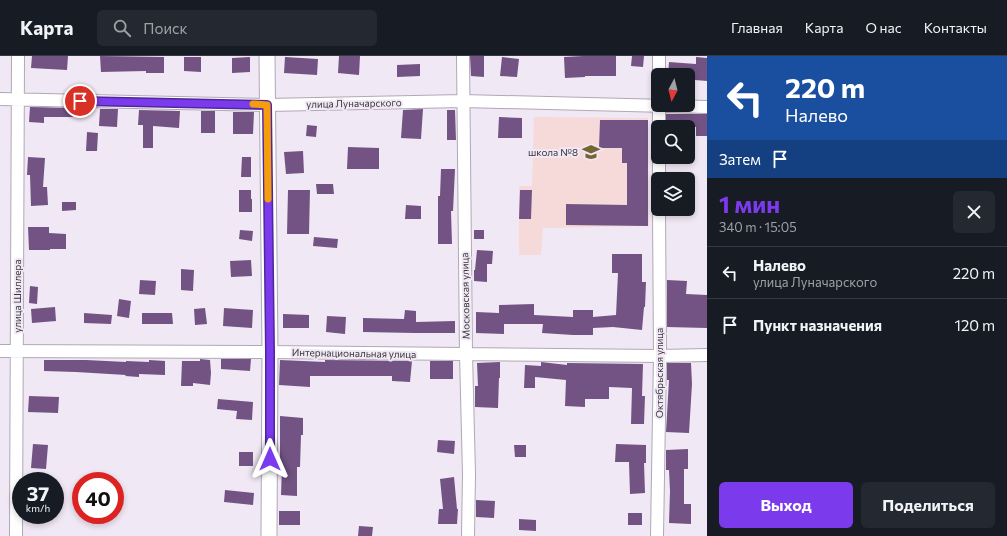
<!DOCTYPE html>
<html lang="ru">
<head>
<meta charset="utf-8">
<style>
	body { margin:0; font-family:Commissioner,sans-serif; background:#242831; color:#f1f3f6; height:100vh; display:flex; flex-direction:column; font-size:15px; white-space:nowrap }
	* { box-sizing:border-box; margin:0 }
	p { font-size:13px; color:#9ea1a6 }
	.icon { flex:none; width:22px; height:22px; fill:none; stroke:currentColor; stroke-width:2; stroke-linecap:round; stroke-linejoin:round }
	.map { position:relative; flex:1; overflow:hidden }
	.details { display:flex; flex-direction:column; background:#171b24; width:300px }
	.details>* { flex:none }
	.guide { background:#1a4fa0; color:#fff; overflow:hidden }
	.needle { width:26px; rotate:187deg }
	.buttons { position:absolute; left:651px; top:12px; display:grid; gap:8px }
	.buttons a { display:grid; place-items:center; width:44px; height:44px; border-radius:6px; background:#171b24; box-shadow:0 2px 6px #0003; font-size:20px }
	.speed { position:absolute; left:12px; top:416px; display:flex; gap:8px; font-size:20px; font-weight:700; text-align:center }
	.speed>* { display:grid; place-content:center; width:52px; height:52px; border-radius:50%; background:#171b24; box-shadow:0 2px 6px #0003; line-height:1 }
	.speed small { font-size:10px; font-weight:400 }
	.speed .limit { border:6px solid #d22; background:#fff; color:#111 }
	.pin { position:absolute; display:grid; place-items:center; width:34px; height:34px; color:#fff; margin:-17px; border:2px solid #fff; border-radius:50%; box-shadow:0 1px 4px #0007 }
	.me { position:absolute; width:44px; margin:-22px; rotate:0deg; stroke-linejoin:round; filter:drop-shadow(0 0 3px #0008) }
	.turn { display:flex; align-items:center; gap:14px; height:84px; padding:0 12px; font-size:18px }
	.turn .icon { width:52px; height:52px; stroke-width:2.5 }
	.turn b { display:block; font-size:28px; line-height:34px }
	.then { display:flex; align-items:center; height:38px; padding:0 12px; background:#0003; gap:8px; font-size:15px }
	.round { display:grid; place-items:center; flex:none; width:42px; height:42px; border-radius:6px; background:#242831 }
	.headline { display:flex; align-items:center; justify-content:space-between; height:68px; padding:0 12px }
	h1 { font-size:24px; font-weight:700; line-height:30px; color:#7c3aed }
	.button { display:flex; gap:8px; margin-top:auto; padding:8px 12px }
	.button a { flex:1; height:46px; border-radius:6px; background:#7c3aed; color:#fff; font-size:16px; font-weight:700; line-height:46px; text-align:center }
	.button a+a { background:#242831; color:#f1f3f6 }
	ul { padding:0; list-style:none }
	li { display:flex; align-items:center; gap:12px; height:52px; padding:0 12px; border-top:1px solid #363941 }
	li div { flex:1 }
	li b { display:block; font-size:15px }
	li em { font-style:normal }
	header { display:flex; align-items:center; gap:24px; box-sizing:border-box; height:56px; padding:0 20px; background:#171b24; border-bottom:1px solid #363941 }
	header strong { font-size:19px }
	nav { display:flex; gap:22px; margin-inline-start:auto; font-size:14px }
	.search { width:280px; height:36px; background:#242831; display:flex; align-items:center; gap:10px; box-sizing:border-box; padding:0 14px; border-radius:6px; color:#9ea1a6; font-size:15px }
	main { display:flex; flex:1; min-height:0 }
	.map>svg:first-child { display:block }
	.education { fill:#f5dad9 }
	.building { fill:#725383 }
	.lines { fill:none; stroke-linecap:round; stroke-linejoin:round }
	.minor-casing { stroke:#b0a9b5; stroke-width:14 }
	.tertiary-casing { stroke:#b0a9b5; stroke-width:17 }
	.minor { stroke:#fff; stroke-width:12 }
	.tertiary { stroke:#fff; stroke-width:15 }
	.route-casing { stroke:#51269a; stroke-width:10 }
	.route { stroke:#7c3aed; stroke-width:7 }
	.slow { stroke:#f59e0b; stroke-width:7 }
	.labels { text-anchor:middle; stroke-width:4; stroke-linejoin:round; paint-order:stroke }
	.street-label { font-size:10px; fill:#39363a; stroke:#f0e8f4 }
	.poi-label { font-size:10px; fill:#39363a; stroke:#f0e8f4; text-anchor:end }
</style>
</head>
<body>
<header>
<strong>Карта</strong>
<div class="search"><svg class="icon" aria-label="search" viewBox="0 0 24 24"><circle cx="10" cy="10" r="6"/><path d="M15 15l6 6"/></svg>Поиск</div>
<nav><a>Главная</a><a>Карта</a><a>О нас</a><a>Контакты</a></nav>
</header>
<main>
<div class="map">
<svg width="707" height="480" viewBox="0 0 707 480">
	<rect width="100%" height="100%" fill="#f0e8f4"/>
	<!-- education -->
	<path class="education" d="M534 61 648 62 649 170 543 172 541 199H519V130H532Z"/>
	<!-- building -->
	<path class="building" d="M32 0H68L67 14 31 12Z
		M100 0 164 1V17H146V15L101 16Z
		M339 0H360L359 19 338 17Z
		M470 0H484V21L471 20Z
		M583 0H616V20H585V21L565 22 564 1Z
		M632 0H644L643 11 631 10Z
		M184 1H201V16L184 15Z
		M250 1V16L232 17V2Z
		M285 1 318 3 317 19 284 17Z
		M502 1 519 3 517 21 500 20Z
		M696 1 707 2V25L695 24V19H668L669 6 696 8Z
		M420 8V20L397 21V9Z
		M30 51 74 52 73 61H44V67L29 66Z
		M100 53H118L117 71 99 70Z
		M423 53 421 83 401 82 403 54Z
		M139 54 180 55 179 72 153 70V92H143V69H138Z
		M447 54H455L456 84H447Z
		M201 55H215V77H201Z
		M233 56H254L253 78H233Z
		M666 58H707V80H696V71H666Z
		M499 61 522 62V82H498Z
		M600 64H648V170L566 169V148L627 149V107H622V92H599Z
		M307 69 317 70 316 81 306 80Z
		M87 76 98 77 97 95H86Z
		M348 91 379 92V113H347Z
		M303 95 304 117 286 118 284 96Z
		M28 101 45 102 43 131H47L48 149 31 150 30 119H27Z
		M242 101H251V121H241Z
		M441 113H455L453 155H451L452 188H438V140H440Z
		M316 128H333L334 138H317Z
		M239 134H251V143H252V156H239Z
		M288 134H310L309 178H287Z
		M520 134H532L531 163H519Z
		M62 146H76V154L62 155Z
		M406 149 421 150V163H405Z
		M28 171H49V177L66 178V193H50V194H29Z
		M240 174 253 175 252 185 239 183Z
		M474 174H484V183H474Z
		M314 181 338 183 337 192 313 190Z
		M477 194 493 195 492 208H487V226L474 225V214H475Z
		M612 198H642V226H646L645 251H644L642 274 613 271 593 272V279H573L542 277 543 268H504V278L476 277V256L499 257V249L534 248V259L573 261V254H593V261L616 259 618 217H612Z
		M251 204 252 220 231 221 230 205Z
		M181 213 194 214 193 235 181 234Z
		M140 224 156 225 155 239 139 238Z
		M667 224 687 225 686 238 707 239V272L667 271Z
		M30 230 38 231 37 248 29 247Z
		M119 243 131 245 129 262 117 260Z
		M55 251 56 265 32 267 31 253Z
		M205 252 207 268 195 269 194 253Z
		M224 252 253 254 252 272 223 270Z
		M405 254 416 255V266L455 265V277H415L363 276V262L404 263Z
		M84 257 112 259 111 268 84 267Z
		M142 257H172L173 268H142Z
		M283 258 309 259V272H283Z
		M327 260 346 261 345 278 326 276Z
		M200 303 210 304 211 317 210 329 193 327V330H181L182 305H200Z
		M221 303H251L250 315 221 313Z
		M44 304H86L126 306V305L149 306V304L165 305V319L139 318V321L125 320 126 319 76 316 44 315Z
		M280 304 325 306V304L412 305 410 326 392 325V320H310V331L279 329Z
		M430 305H453V323H430Z
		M500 306V322H499L498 352 475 351V330H478L477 307Z
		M541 306 567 309V307L643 308 642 340H645L644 368H631L632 332 609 331V343H585V351L565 350 566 324 535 321V332H524L525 309 541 310Z
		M667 307H691L692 328 689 377 666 376 669 324H667Z
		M29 340 59 341 58 357 28 356Z
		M218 343 253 346 252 364 236 363 237 355 217 353Z
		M280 360 303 362V379H301L300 411H297V440L281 439 282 410H280Z
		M438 384 455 385 454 398 437 396Z
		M33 388 48 389 46 413 31 412Z
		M616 388 646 389V407H644L645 437 630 438 629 406H615Z
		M514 389H526V401H515Z
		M688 393V413H684V448H691V468L669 467 670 435 669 414H666V394Z
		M239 396H253V410H239Z
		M454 421 457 453H458L457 468H438L439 453H443L440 423Z
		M225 434 254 437 253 449 224 446Z
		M476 444 495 445 494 462 476 461Z
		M279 455H300V469H279Z
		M628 457H642V469H628Z
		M519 463 536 464V475L519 474Z
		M359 470 373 471 372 480H358Z"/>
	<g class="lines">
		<!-- minor casing -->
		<g class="minor-casing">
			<path id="minor" d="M463 0 466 298 469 418 468 480
				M659 0V19
				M0 43 267 49 463 45 707 51
				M659 49V71
				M659 101V123
				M0 295 270 296 660 300 707 299
				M16 480 18 0
				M657 480 660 300 659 153"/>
		</g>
		<!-- tertiary casing -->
		<g class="tertiary-casing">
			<path id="tertiary" d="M267 0 270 296 269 480"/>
		</g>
		<!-- minor -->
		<use href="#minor" class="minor"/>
		<!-- tertiary -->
		<use href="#tertiary" class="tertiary"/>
	</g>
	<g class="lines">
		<!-- route casing -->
		<g class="route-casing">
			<path id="route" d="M80 45 267 49 270 296V403"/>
		</g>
		<!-- route -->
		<use href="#route" class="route"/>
		<!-- slow -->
		<path class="slow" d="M253 48 267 49 268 143"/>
	</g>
	<!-- icons -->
	<defs>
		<g id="school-bare" transform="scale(1.38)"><path d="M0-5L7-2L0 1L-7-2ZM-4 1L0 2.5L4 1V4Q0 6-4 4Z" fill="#766433" stroke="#f0e8f4" stroke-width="2.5" paint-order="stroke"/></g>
	</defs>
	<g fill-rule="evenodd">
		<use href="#school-bare" x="591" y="96"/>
	</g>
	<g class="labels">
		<!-- street labels -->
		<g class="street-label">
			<text transform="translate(354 47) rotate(-1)" y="4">улица Луначарского</text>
			<text transform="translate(17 240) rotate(-90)" y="4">улица Шиллера</text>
			<text transform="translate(465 240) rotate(-91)" y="4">Московская улица</text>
			<text transform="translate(354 297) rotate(1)" y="4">Интернациональная улица</text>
			<text transform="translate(659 317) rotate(-90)" y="4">Октябрьская улица</text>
		</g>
		<!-- poi labels -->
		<g class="poi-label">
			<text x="578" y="100">школа №8</text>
		</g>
	</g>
</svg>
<div class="buttons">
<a><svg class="needle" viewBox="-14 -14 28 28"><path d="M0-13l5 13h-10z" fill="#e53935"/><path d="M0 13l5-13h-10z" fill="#9ea1a6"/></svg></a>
<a><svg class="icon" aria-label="search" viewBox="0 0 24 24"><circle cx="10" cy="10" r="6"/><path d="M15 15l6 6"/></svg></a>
<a><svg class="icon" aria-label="layers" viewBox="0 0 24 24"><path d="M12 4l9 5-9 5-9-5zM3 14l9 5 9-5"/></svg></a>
</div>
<div class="speed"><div>37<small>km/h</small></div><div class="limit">40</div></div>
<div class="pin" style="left:80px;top:45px;background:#d93025"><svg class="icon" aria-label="arrive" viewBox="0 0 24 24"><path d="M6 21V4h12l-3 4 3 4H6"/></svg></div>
<svg class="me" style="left:270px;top:403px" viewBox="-20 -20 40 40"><path d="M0-17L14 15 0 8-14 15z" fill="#7c3aed" stroke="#fff" stroke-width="4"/></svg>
</div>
<section class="details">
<div class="guide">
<div class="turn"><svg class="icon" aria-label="left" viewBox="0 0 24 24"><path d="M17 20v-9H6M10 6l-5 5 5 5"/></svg><div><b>220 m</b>Налево</div></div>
<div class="then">Затем<svg class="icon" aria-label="arrive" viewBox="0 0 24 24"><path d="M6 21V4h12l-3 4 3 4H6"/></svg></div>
</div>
<div class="headline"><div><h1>1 мин</h1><p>340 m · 15:05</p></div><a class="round"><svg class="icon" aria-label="close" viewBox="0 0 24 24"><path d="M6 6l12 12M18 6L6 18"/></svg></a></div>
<ul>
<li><svg class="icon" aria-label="left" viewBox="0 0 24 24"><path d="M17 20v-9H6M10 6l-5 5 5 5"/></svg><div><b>Налево</b><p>улица Луначарского</p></div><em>220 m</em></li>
<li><svg class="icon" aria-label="arrive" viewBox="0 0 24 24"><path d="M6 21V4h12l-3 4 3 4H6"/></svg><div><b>Пункт назначения</b></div><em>120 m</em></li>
</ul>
<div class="button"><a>Выход</a><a>Поделиться</a></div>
</section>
</main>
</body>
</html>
